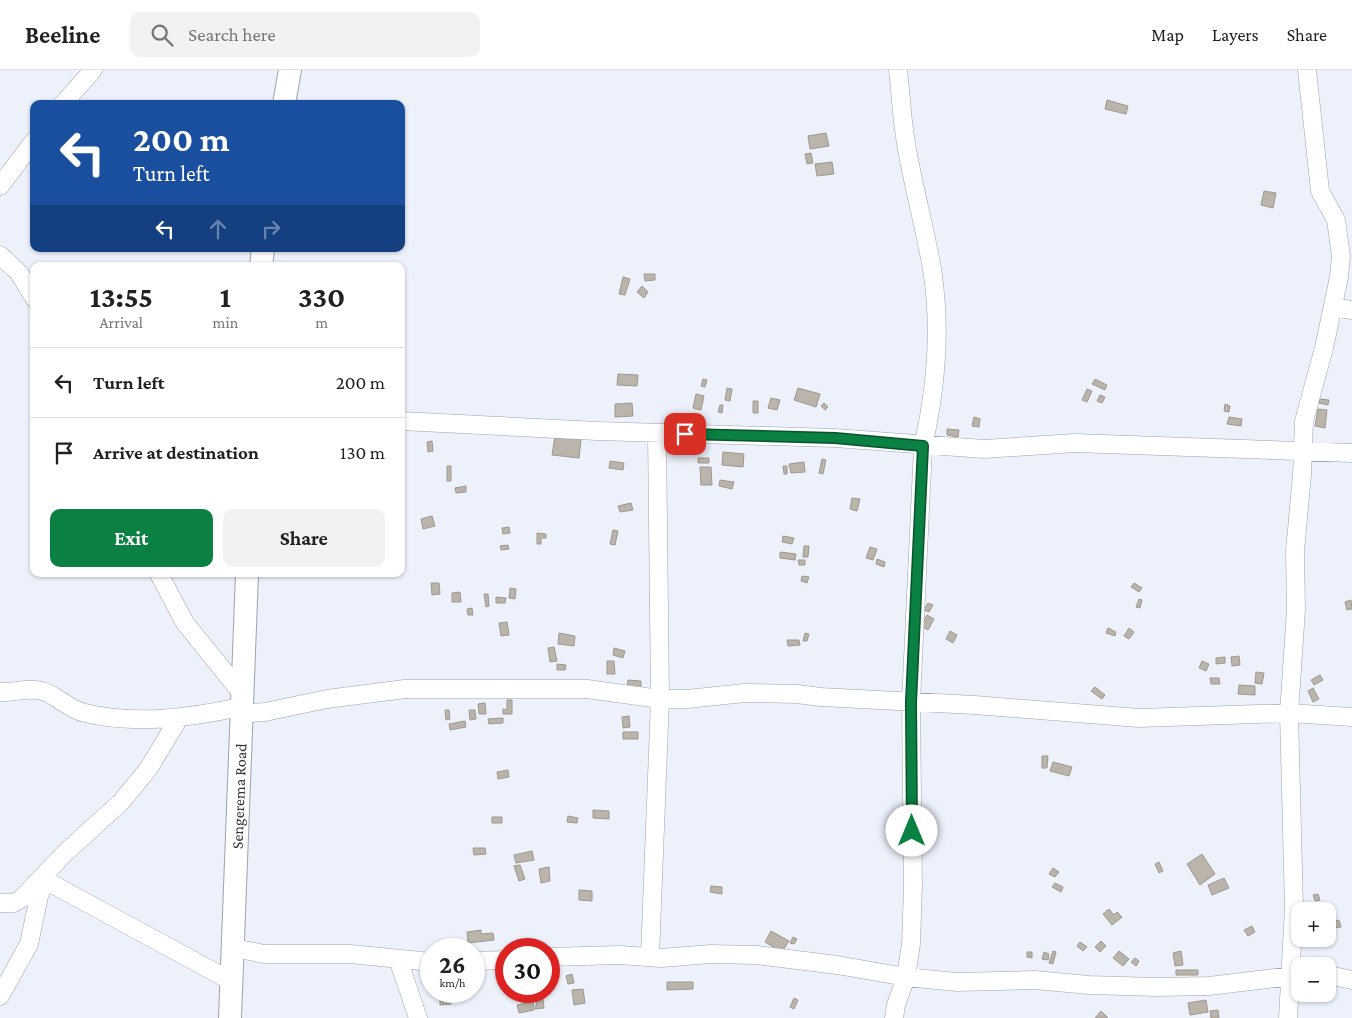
<!DOCTYPE html>
<html lang="en">
<head>
<meta charset="utf-8">
<style>
	body { margin:0; font-family:"Crimson Pro",serif; background:#f2f2f2; color:#202124; height:100vh; display:flex; flex-direction:column; font-size:19px; white-space:nowrap }
	* { box-sizing:border-box; margin:0 }
	p { font-size:16px; color:#757577 }
	.icon { flex:none; width:28px; height:28px; fill:none; stroke:currentColor; stroke-width:2; stroke-linecap:round; stroke-linejoin:round }
	.map { position:relative; flex:1; overflow:hidden }
	.side { position:absolute; left:30px; top:192px; width:375px; height:315px; display:flex; flex-direction:column; background:#fff; border-radius:10px; box-shadow:0 1px 4px #0004 }
	.side>* { flex:none }
	.hud { position:absolute; left:30px; top:30px; width:375px; height:152px; border-radius:10px; box-shadow:0 1px 4px #0004; background:#1a4fa0; color:#fff; overflow:hidden }
	.buttons { position:absolute; left:1291px; top:832px; display:grid; gap:10px }
	.buttons a { display:grid; place-items:center; width:45px; height:45px; border-radius:10px; background:#fff; box-shadow:0 1px 4px #0004; font-size:25px }
	.speed { position:absolute; left:420px; top:868px; display:flex; gap:10px; font-size:25px; font-weight:700; text-align:center }
	.speed>* { display:grid; place-content:center; width:65px; height:65px; border-radius:50%; background:#fff; box-shadow:0 1px 4px #0004; line-height:1 }
	.speed small { font-size:12px; font-weight:400 }
	.speed .limit { border:8px solid #d22; background:#fff; color:#111 }
	.pin { position:absolute; display:grid; place-items:center; width:42px; height:42px; color:#fff; margin:-21px; border-radius:10px; box-shadow:0 2px 8px #0006 }
	.me { position:absolute; width:55px; margin:-28px; rotate:0deg; stroke-linejoin:round; filter:drop-shadow(0 0 4px #0008) }
	.turn { display:flex; align-items:center; gap:18px; height:105px; padding:0 20px; font-size:22px }
	.turn .icon { width:65px; height:65px; stroke-width:2.5 }
	.turn b { display:block; font-size:35px; line-height:42px }
	.lanes { display:flex; align-items:center; height:48px; padding:0 20px; background:#0003; justify-content:center; gap:25px; direction:ltr }
	.lanes .off { opacity:.35 }
	.eta { display:flex; justify-content:space-evenly; align-items:center; height:85px; text-align:center }
	.eta b { font-size:30px; font-weight:700; line-height:35px }
	.button { display:flex; gap:10px; margin-top:auto; padding:10px 20px }
	.button a { flex:1; height:58px; border-radius:10px; background:#0b8043; color:#fff; font-size:20px; font-weight:700; line-height:58px; text-align:center }
	.button a+a { background:#f2f2f2; color:#202124 }
	ul { padding:0; list-style:none }
	li { display:flex; align-items:center; gap:15px; height:70px; padding:0 20px; border-top:1px solid #e0e0e0 }
	li div { flex:1 }
	li b { display:block; font-size:19px }
	li em { font-style:normal }
	header { display:flex; align-items:center; gap:30px; box-sizing:border-box; height:70px; padding:0 25px; background:#fff; border-bottom:1px solid #e0e0e0 }
	header strong { font-size:24px }
	nav { display:flex; gap:28px; margin-inline-start:auto; font-size:18px }
	.search { width:350px; height:45px; background:#f2f2f2; display:flex; align-items:center; gap:12px; box-sizing:border-box; padding:0 18px; border-radius:10px; color:#757577; font-size:19px }
	.map>svg:first-child { display:block }
	.building { fill:#bab4aa; stroke:#9e988e }
	.lines { fill:none; stroke-linecap:round; stroke-linejoin:round }
	.minor-casing { stroke:#9ea2ac; stroke-width:19 }
	.major-casing { stroke:#9ea2ac; stroke-width:24 }
	.minor { stroke:#fff; stroke-width:18 }
	.major { stroke:#fff; stroke-width:22 }
	.route-casing { stroke:#07532c; stroke-width:12 }
	.route { stroke:#0b8043; stroke-width:9 }
	.labels { text-anchor:middle; stroke-width:5; stroke-linejoin:round; paint-order:stroke }
	.street-label { font-size:16px; fill:#323438; stroke:#fff }
</style>
</head>
<body>
<header>
<strong>Beeline</strong>
<div class="search"><svg class="icon" aria-label="search" viewBox="0 0 24 24"><circle cx="10" cy="10" r="6"/><path d="M15 15l6 6"/></svg>Search here</div>
<nav><a>Map</a><a>Layers</a><a>Share</a></nav>
</header>
<div class="map">
<svg width="1352" height="948" viewBox="0 0 1352 948">
	<rect width="100%" height="100%" fill="#edf1fc"/>
	<!-- building -->
	<path class="building" d="M1107 30 1128 36 1126 44 1105 39Z
		M826 63 829 76 810 79 808 66Z
		M811 83 813 93 807 94 805 84Z
		M832 92 834 104 817 106 815 94Z
		M1264 121 1276 123 1273 138 1261 135Z
		M644 204H655V210L645 211Z
		M623 207 630 209 625 225 619 224Z
		M642 216 648 222 644 228 637 222Z
		M618 304 638 305 637 316 617 315Z
		M703 309 707 310 705 317 701 316Z
		M1095 309 1107 315 1105 320 1092 314Z
		M727 318 732 319 730 331 725 330Z
		M798 318 820 324 816 337 794 330Z
		M1087 319 1092 321 1087 332 1082 330Z
		M696 324 704 326 701 340 693 338Z
		M1100 325 1105 327 1102 333 1097 331Z
		M771 328 780 330 777 340 768 338Z
		M1320 329 1329 330 1328 335 1319 333Z
		M753 331H758V343H753Z
		M632 333 633 346 615 347V334Z
		M824 333 828 337 825 340 821 336Z
		M1225 334 1230 336 1229 342 1224 341Z
		M720 335H723L722 343 718 342Z
		M1318 339 1327 340 1325 358 1315 356Z
		M974 347 980 349 979 357 972 356Z
		M1229 347 1242 349 1241 356 1227 354Z
		M947 359 959 360 958 367 947 365Z
		M555 366 581 369 579 388 552 385Z
		M432 371 433 381 428 382 427 372Z
		M723 382 744 384 743 397 722 395Z
		M698 388H709V393H698Z
		M822 389 826 390 823 404 819 403Z
		M610 391 624 393 623 400 609 398Z
		M804 392 805 402 791 403 789 394Z
		M447 396H451V411H447Z
		M783 396H787V404H784Z
		M700 397H711L712 415H701Z
		M720 410 734 412 732 419 719 416Z
		M466 416V422L456 423 455 418Z
		M852 428 860 429 857 441 850 439Z
		M631 433 633 440 620 442 618 436Z
		M432 446 435 456 423 459 421 449Z
		M509 457 510 463 503 464 502 458Z
		M613 460 618 461 615 475 610 474Z
		M537 463 546 464V468H541V474H537Z
		M783 466 794 468 792 474 782 472Z
		M508 475 509 479 501 480 500 476Z
		M804 476H809L808 487H803Z
		M870 477 877 479 873 490 866 488Z
		M780 482 796 484 795 490 780 488Z
		M877 489 885 492 884 497 876 494Z
		M798 490H805V495H799Z
		M802 506 809 507 807 513 801 511Z
		M431 513H439L440 524 432 525Z
		M1134 513 1142 518 1139 522 1131 517Z
		M510 518 516 519 515 529 509 528Z
		M460 522 461 532H452V523Z
		M484 524H488L489 536 486 537Z
		M496 527 506 528 505 533H496Z
		M1139 529 1142 530 1140 538 1136 537Z
		M1351 530 1352 539 1347 540 1345 532Z
		M928 533 933 535 929 542 924 540Z
		M472 538 473 545H468L467 539Z
		M927 545 934 549 928 560 921 556Z
		M507 552 509 565 501 566 499 553Z
		M1108 558 1116 562 1115 566 1106 563Z
		M1129 558 1134 562 1129 569 1124 566Z
		M950 561 957 565 953 573 946 569Z
		M559 563 575 566 574 576 558 574Z
		M805 563 809 564 807 571H803Z
		M787 570H799L800 575 788 576Z
		M554 577 557 591 550 592 548 578Z
		M614 578 625 581 623 588 613 585Z
		M1239 586 1240 595 1232 596 1231 587Z
		M1225 587V593L1216 594V588Z
		M607 591H614L615 604H607Z
		M1202 591 1209 594 1206 601 1199 598Z
		M557 594 566 595 565 600H557Z
		M1256 602 1264 603 1262 614 1255 613Z
		M1320 605 1323 610 1314 615 1311 610Z
		M1210 608H1219L1220 614H1211Z
		M628 610 641 611V618L627 617Z
		M1239 615 1255 616V625L1238 624Z
		M1095 617 1105 625 1102 629 1091 621Z
		M1313 618 1319 629 1313 632 1308 621Z
		M507 630H512V644H503V639L507 640Z
		M485 633 486 644H479L478 634Z
		M445 640H449L450 649 446 650Z
		M469 640H475L476 649 470 650Z
		M629 646 630 657 623 658 622 647Z
		M503 648V653L489 654 488 649Z
		M465 651 466 657 450 660 449 654Z
		M623 662H638V669H623Z
		M1042 686H1048L1047 698H1042Z
		M1053 692 1072 697 1069 706 1050 701Z
		M508 700 509 707 498 709 497 702Z
		M593 740 609 741V749L593 748Z
		M568 746 578 748 577 753 567 752Z
		M492 747H502V753H492Z
		M473 778H485L486 784 474 785Z
		M532 781 534 790 516 793 514 785Z
		M1202 784 1215 804 1200 815 1187 794Z
		M1159 792 1163 801 1159 803 1155 794Z
		M520 795 525 809 519 811 514 796Z
		M549 797 550 811 541 813 539 799Z
		M1053 798 1059 802 1055 807 1049 804Z
		M1224 808 1229 818 1212 825 1208 815Z
		M1055 813 1063 817 1061 822 1052 817Z
		M711 816 722 817V824L710 822Z
		M579 820 592 821V831L579 830Z
		M1318 824 1320 830 1315 831 1313 825Z
		M1109 839 1114 845 1117 842 1122 847 1112 855 1103 844Z
		M1339 850 1341 857 1328 859V852Z
		M1252 856 1255 862 1248 866 1244 860Z
		M481 860V864L493 863 494 870 468 873 467 862Z
		M771 861 789 871 782 882 765 872Z
		M793 867 797 869 794 874 790 873Z
		M1101 871 1106 876 1100 882 1095 877Z
		M1080 872 1087 877 1083 881 1077 876Z
		M1053 881 1056 882 1053 894 1049 893Z
		M1119 881 1129 889 1123 896 1113 888Z
		M1181 881 1183 895 1175 896 1173 883Z
		M1027 882H1032V888L1027 887Z
		M1044 882 1049 884 1048 890 1042 889Z
		M1135 888 1139 891 1136 896 1131 892Z
		M1176 900H1198V905H1176Z
		M572 904 574 913 568 914 566 906Z
		M667 912H693V919L667 920Z
		M583 919 585 933 574 935 572 920Z
		M542 922 543 928 536 929 535 923Z
		M451 926V934L440 935V927Z
		M794 928 798 930 794 939 790 937Z
		M543 929 544 938 535 939 537 930Z
		M1206 930 1208 942 1190 945 1188 933Z
		M533 931 534 940 519 943 517 935Z
		M1218 940 1219 948H1211L1210 941Z
		M1101 941 1108 948H1095Z"/>
	<g class="lines">
		<!-- minor casing -->
		<g class="minor-casing">
			<path id="minor" d="M63 34 93 0
				M0 116 34 71
				M0 185 19 203 34 228
				M1333 237 1352 240
				M401 351 597 361 835 368 984 379 1075 373 1352 383
				M159 504 185 553 240 621
				M0 622C13 623 29 617 42 621 56 624 67 639 85 643 136 655 189 648 240 637
				M240 639 252 643 265 642 327 629 405 619H587L660 629H687L745 623 797 624 821 627 975 635 1139 648 1289 643 1352 647
				M41 808 231 911
				M0 833H14L21 829 66 782 121 732 149 698 179 648
				M234 878 264 884H350L431 892
				M549 887 620 885 661 888 711 884 757 885 837 895 906 907 957 912 1035 910 1089 915 1157 917 1209 916 1300 905
				M650 887 660 629 657 363
				M398 889 418 948
				M474 891 506 890
				M1328 905 1352 910
				M0 926 29 874 39 826 45 810
				M894 948 896 935 906 907 911 874 913 817 911 632 923 376C936 319 941 256 932 199 925 159 914 119 907 79 902 53 901 26 898 0
				M1288 948 1294 838 1289 643 1296 540 1295 481 1302 405 1304 351 1324 278 1339 207 1341 186 1336 150 1320 121 1307 0"/>
		</g>
		<!-- major casing -->
		<g class="major-casing">
			<g id="major">
				<path d="M284 34 290 0"/>
				<path d="M261 196 263 179"/>
				<path id="s1" d="M230 948 247 504"/>
			</g>
		</g>
		<!-- minor -->
		<use href="#minor" class="minor"/>
		<!-- major -->
		<use href="#major" class="major"/>
	</g>
	<g class="lines">
		<!-- route casing -->
		<g class="route-casing">
			<path id="route" d="M685 364 835 368 923 376 911 632 912 761"/>
		</g>
		<!-- route -->
		<use href="#route" class="route"/>
	</g>
	<g class="labels">
		<!-- street labels -->
		<g class="street-label">
			<text dy="6" stroke="none"><textPath href="#s1" startOffset="222">Sengerema Road</textPath></text>
		</g>
	</g>
</svg>
<div class="buttons">
<a>+</a>
<a>−</a>
</div>
<div class="speed"><div>26<small>km/h</small></div><div class="limit">30</div></div>
<div class="pin" style="left:685px;top:364px;background:#d93025"><svg class="icon" aria-label="arrive" viewBox="0 0 24 24"><path d="M6 21V4h12l-3 4 3 4H6"/></svg></div>
<svg class="me" style="left:912px;top:761px" viewBox="-20 -20 40 40"><circle r="19" fill="#fff"/><path d="M0-13L10 11 0 6-10 11z" fill="#0b8043"/></svg>
<div class="hud">
<div class="turn"><svg class="icon" aria-label="left" viewBox="0 0 24 24"><path d="M17 20v-9H6M10 6l-5 5 5 5"/></svg><div><b>200 m</b>Turn left</div></div>
<div class="lanes"><svg class="icon" aria-label="left" viewBox="0 0 24 24"><path d="M17 20v-9H6M10 6l-5 5 5 5"/></svg><svg class="icon off" aria-label="ahead" viewBox="0 0 24 24"><path d="M12 20V5M6 11l6-6 6 6"/></svg><svg class="icon off" aria-label="right" viewBox="0 0 24 24"><path d="M7 20v-9h11M14 6l5 5-5 5"/></svg></div>
</div>
<section class="side">
<div class="eta">
<div><b>13:55</b><p>Arrival</p></div>
<div><b>1</b><p>min</p></div>
<div><b>330</b><p>m</p></div>
</div>
<ul>
<li><svg class="icon" aria-label="left" viewBox="0 0 24 24"><path d="M17 20v-9H6M10 6l-5 5 5 5"/></svg><div><b>Turn left</b></div><em>200 m</em></li>
<li><svg class="icon" aria-label="arrive" viewBox="0 0 24 24"><path d="M6 21V4h12l-3 4 3 4H6"/></svg><div><b>Arrive at destination</b></div><em>130 m</em></li>
</ul>
<div class="button"><a>Exit</a><a>Share</a></div>
</section>
</div>
</body>
</html>
